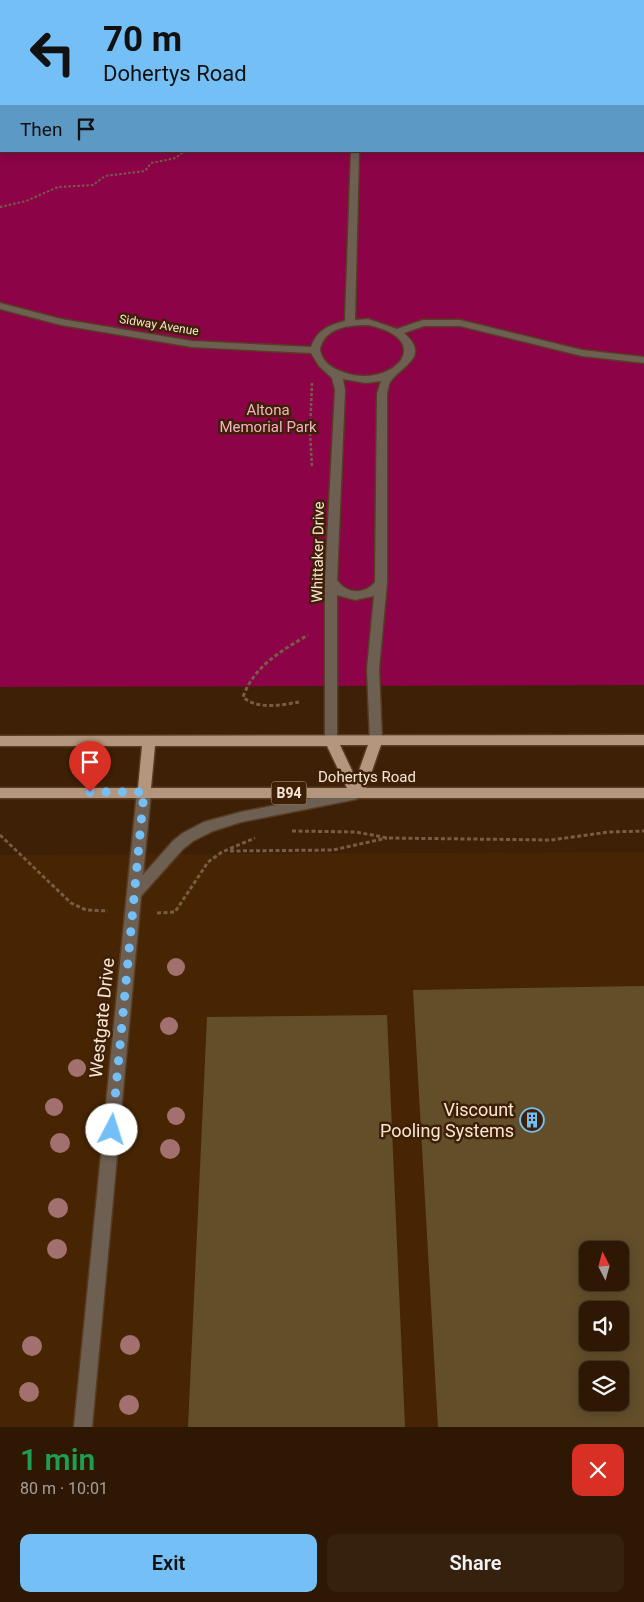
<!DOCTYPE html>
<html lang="en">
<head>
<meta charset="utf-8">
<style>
	body { margin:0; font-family:Roboto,sans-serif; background:#36210e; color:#f1f3f6; height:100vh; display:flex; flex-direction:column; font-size:19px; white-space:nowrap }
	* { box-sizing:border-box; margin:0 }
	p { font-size:16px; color:#a7a09a }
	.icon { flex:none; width:28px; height:28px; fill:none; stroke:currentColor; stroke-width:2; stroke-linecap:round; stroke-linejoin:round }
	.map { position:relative; height:1427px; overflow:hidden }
	.side { display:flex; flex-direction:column; background:#2e1804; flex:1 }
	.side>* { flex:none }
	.hud { position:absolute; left:0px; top:0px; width:645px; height:152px; box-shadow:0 2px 12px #0003,0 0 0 1px #493726; background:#74c0f6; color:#111; overflow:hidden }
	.needle { width:32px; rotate:354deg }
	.tools { position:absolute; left:579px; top:1241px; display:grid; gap:10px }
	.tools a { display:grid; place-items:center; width:50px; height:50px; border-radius:10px; background:#2e1804; box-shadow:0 2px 12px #0003,0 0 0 1px #493726; font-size:25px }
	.pin { position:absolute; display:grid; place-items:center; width:42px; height:42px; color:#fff; margin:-51px -21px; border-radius:50% 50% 50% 0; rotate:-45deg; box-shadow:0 0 5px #0007 }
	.pin .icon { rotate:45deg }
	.me { position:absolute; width:55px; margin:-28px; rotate:5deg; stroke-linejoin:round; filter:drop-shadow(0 0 4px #0008) }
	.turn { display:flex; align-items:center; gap:18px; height:105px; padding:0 20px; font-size:22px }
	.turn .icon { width:65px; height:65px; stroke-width:2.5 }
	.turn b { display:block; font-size:35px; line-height:42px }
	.then { display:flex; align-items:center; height:48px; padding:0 20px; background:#0003; gap:10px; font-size:19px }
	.round { display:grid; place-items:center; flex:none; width:52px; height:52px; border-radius:10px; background:#36210e }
	.summary { display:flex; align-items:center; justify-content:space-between; height:85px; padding:0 20px }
	h1 { font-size:30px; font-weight:600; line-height:38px; color:#1e9e55 }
	.action { display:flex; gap:10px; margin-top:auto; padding:10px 20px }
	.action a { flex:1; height:58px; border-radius:10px; background:#74c0f6; color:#111; font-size:20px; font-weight:600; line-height:58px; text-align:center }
	.action a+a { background:#36210e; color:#f1f3f6 }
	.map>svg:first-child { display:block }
	.built { fill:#482502; fill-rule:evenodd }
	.green { fill:#8c0348; fill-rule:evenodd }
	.building { fill:#634e2a; fill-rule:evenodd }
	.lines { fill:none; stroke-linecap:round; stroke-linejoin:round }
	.minor-casing { stroke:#573c22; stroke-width:3 }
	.major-casing { stroke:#573c22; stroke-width:3 }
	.path-far2 { stroke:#775d46; stroke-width:2; stroke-dasharray:2.5 2; stroke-linecap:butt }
	.path-far1 { stroke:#775d46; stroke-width:2.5; stroke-dasharray:3 2; stroke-linecap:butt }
	.path { stroke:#775d46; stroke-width:3; stroke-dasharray:4 2.5; stroke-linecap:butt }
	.minor { fill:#6e5f53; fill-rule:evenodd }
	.major { fill:#b4957d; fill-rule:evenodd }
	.tree { fill:#a2716f }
	.route { stroke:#74c0f6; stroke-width:9; stroke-dasharray:0 16.2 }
	.labels { text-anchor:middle; stroke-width:5; stroke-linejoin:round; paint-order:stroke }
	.far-street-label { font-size:12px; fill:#f9e6d6; stroke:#3d2005 }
	.shield { fill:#3d2005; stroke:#c1ab97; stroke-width:1 }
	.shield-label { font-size:14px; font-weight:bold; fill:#f9e6d6 }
	.park-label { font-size:15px; fill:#f4b3c5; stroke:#3d2005 }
	.street-label { font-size:15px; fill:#f9e6d6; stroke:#3d2005 }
	.near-street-label { font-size:18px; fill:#f9e6d6; stroke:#3d2005 }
	.near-poi-label { font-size:18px; fill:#f9e6d6; stroke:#3d2005; text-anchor:end }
</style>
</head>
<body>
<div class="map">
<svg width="644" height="1427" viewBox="0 0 644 1427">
	<rect width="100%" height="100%" fill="#3d2005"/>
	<!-- built -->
	<path class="built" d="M644 852V1427H0V855ZM588 1250H620V1282H588ZM588 1310H620V1342H588ZM588 1370H620V1402H588Z"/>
	<!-- green -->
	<path class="green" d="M0 0H644V685L0 687ZM1 1H644V151H1Z"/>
	<!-- building -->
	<path class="building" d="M644 986V1427H438L413 990ZM588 1250H620V1282H588ZM588 1310H620V1342H588ZM588 1370H620V1402H588Z
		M387 1015 405 1427H188L207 1017Z"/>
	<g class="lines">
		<!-- minor casing -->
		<g class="minor-casing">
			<path id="minor" d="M354 0H362V1H355Z
				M0 80H1V84H0Z
				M351 151H359L355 320 368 319 397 329 423 320H460L582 350 644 357V363L582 356 460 326H424L404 333C431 357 402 365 390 382 388 386 388 390 387 394V583L379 669 382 741 380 745H372L370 741 367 669 374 596 355 600 337 595V741L335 745H327L325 741V580L335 390 332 378 319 366 311 353 192 347 61 325 0 309V303L61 319 192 341 311 347C317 330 329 325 345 321ZM368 325C440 340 390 392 340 371 330 367 321 360 320 349 325 327 349 325 368 325ZM343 379 366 383 381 381 377 394 375 582C365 595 346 594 337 580L345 390Z
				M144 787 149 788 151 792 143 875 173 841 183 833 204 822 241 812 352 790 357 791 359 795 357 799 352 800 241 822 213 831 193 841 183 849 141 896 92 1427H74L137 792 139 788Z"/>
		</g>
		<!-- major casing -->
		<g class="major-casing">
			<path id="major" d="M644 735V745H381L366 788H644V798H0V788H138L142 746H0V736ZM340 745H368L356 779ZM155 746H327L347 788H151Z"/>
		</g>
		<!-- path-far2 -->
		<path class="path-far2" d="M0 207 26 201 58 187 93 185 105 176 145 171 151 163 176 158 184 151"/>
		<!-- path-far1 -->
		<path class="path-far1" d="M312 383 310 432 312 467"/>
		<!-- path -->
		<path class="path" d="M299 702C282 705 257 710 243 697 254 666 281 651 308 635
			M292 831 356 832 388 838 551 840 609 832 644 831
			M0 835 71 903 86 910 108 911
			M230 851 333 850 387 838
			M157 913 175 912 208 862 222 852 255 838"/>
		<!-- minor -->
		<use href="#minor" class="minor"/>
		<!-- major -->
		<use href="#major" class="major"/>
	</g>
	<!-- trees -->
	<g class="tree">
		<circle cx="176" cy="967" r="9"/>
		<circle cx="169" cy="1026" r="9"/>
		<circle cx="77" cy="1068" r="9"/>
		<circle cx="54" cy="1107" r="9"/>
		<circle cx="176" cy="1116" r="9"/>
		<circle cx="60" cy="1143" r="10"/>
		<circle cx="170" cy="1149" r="10"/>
		<circle cx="58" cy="1208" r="10"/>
		<circle cx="57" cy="1249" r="10"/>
		<circle cx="130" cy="1345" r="10"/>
		<circle cx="32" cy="1346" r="10"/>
		<circle cx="29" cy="1392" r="10"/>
		<circle cx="129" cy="1405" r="10"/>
	</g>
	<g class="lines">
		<!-- route -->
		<path class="route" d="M90 792H144L112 1130"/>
	</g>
	<!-- icons -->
	<defs>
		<g id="building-ring" transform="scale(1.25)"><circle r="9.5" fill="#3d2005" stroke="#74c0f6" stroke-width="1.5"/><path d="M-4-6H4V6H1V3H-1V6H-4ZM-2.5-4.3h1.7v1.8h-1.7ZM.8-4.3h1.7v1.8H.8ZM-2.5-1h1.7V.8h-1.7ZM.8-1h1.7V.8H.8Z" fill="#74c0f6"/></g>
	</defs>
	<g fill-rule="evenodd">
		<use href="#building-ring" x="532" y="1120"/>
	</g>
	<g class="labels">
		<!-- far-street labels -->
		<g class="far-street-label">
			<text transform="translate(159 325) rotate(9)" y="4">Sidway Avenue</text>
		</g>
		<!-- shield labels -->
		<rect class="shield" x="271.5" y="781.5" width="35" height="23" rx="4"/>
		<g class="shield-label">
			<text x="289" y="798">B94</text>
		</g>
		<!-- park labels -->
		<g class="park-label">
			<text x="268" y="415">Altona<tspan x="268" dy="17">Memorial Park</tspan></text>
		</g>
		<!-- street labels -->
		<g class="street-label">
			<text transform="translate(318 552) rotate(-89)" y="5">Whittaker Drive</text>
			<text x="367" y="782">Dohertys Road</text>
		</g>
		<!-- near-street labels -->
		<g class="near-street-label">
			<text transform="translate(102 1018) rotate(-84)" y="6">Westgate Drive</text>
		</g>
		<!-- near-poi labels -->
		<g class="near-poi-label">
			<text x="514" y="1116">Viscount<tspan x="514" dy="21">Pooling Systems</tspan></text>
		</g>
	</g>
</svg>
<div class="tools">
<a><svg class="needle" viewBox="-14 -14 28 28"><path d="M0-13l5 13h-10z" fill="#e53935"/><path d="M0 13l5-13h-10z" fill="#a7a09a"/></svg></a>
<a><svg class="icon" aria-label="sound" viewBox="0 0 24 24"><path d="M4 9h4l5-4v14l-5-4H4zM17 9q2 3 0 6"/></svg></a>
<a><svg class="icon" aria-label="layers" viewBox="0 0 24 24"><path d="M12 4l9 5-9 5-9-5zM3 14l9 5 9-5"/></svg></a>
</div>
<div class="pin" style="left:90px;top:792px;background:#d93025"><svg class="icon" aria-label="arrive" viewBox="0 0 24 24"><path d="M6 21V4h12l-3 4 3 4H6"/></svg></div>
<svg class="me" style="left:112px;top:1130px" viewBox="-20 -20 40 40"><circle r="19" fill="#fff"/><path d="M0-13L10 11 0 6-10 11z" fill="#74c0f6"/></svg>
<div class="hud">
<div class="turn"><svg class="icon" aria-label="left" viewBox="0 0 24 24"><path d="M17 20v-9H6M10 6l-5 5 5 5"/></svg><div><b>70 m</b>Dohertys Road</div></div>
<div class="then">Then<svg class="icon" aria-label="arrive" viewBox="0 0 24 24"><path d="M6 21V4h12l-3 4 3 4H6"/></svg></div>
</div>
</div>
<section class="side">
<div class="summary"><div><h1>1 min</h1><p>80 m · 10:01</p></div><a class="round" style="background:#d93025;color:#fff"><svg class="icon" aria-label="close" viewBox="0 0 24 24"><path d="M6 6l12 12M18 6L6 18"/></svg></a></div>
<div class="action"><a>Exit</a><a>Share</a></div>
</section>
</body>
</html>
